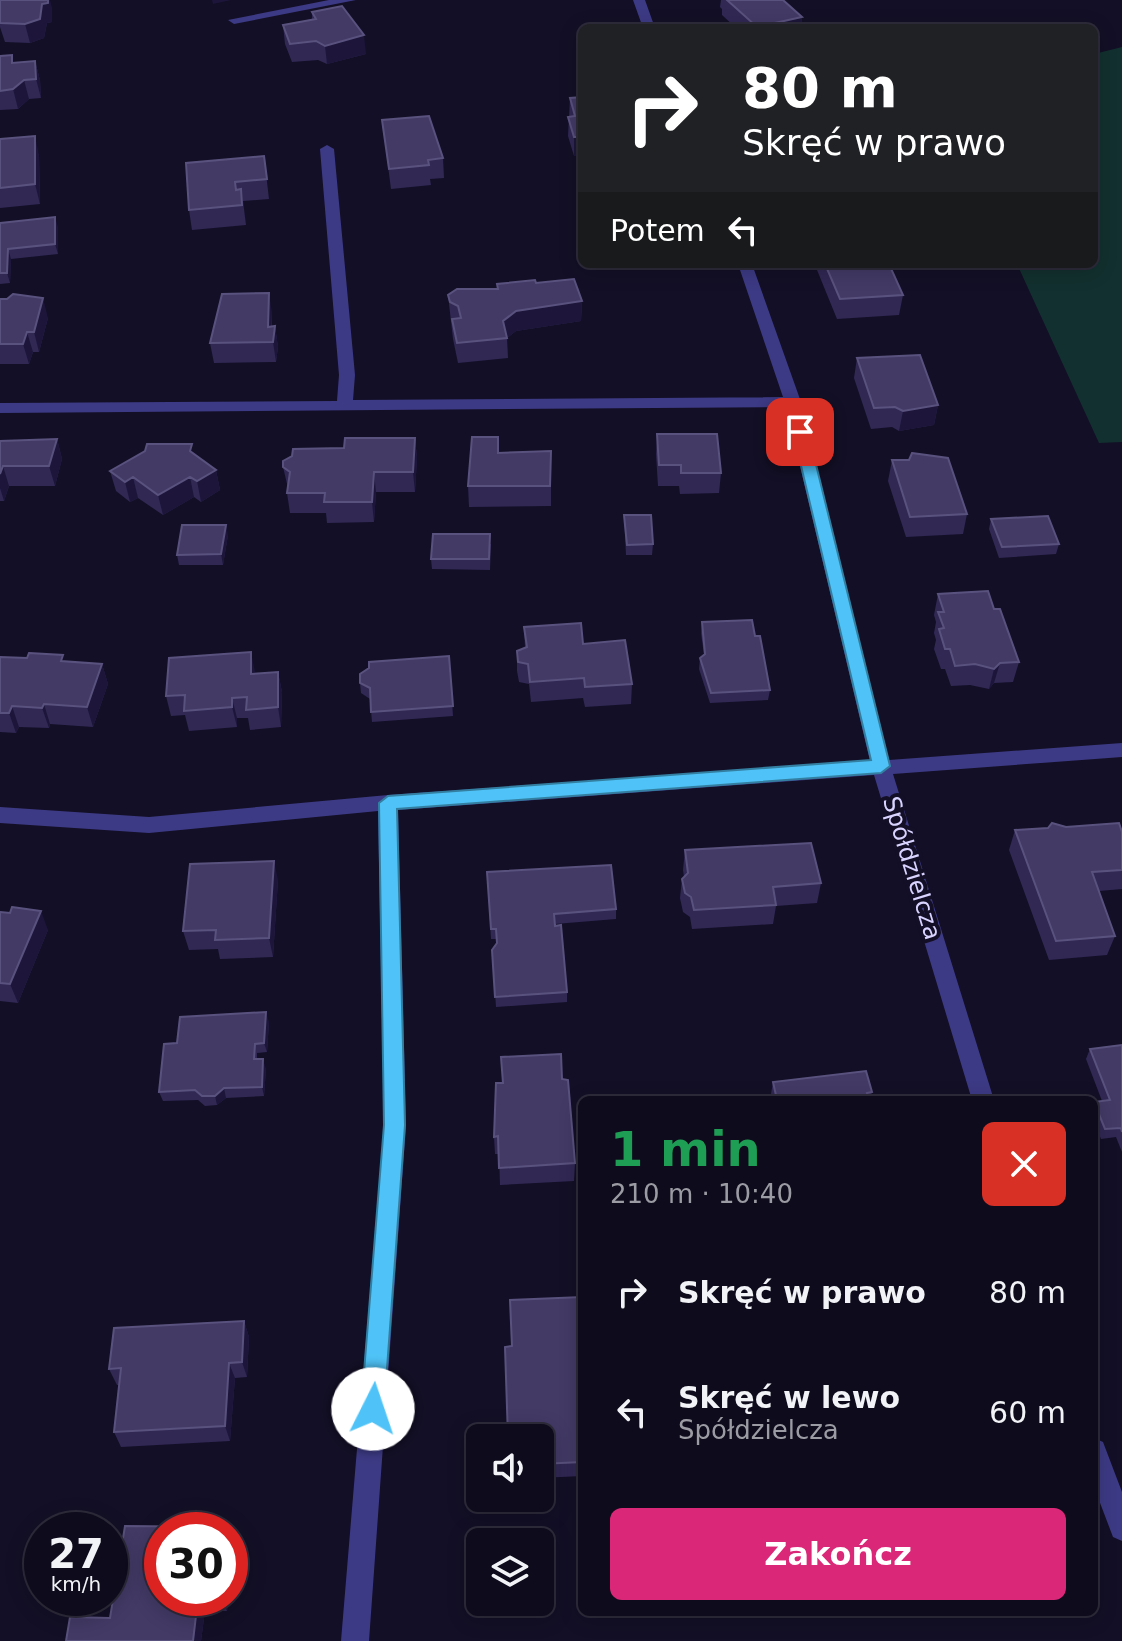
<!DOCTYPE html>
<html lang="pl">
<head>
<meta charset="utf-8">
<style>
	body { margin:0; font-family:"DejaVu Sans",sans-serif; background:#171425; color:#f1f3f6; height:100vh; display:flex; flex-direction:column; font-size:30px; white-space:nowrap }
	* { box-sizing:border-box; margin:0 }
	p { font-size:26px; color:#9b9ba3 }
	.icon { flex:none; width:44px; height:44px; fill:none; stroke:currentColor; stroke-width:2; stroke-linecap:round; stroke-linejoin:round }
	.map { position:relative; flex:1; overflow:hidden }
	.sheet { position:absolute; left:578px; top:1096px; width:520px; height:520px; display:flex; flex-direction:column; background:#0e0b1c; border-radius:12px; box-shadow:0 4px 20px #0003,0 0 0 2px #2e2b3b }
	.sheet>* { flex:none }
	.hud { position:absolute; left:578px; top:24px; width:520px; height:244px; border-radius:12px; box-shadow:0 4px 20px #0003,0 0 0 2px #2e2b3b; background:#202124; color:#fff; overflow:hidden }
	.buttons { position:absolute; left:466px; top:1424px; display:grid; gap:16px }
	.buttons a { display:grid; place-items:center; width:88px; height:88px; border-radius:12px; background:#0e0b1c; box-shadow:0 4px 20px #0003,0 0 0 2px #2e2b3b; font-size:40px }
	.speed { position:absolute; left:24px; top:1512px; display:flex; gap:16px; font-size:40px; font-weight:700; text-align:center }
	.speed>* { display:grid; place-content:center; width:104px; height:104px; border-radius:50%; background:#0e0b1c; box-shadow:0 4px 20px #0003,0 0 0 2px #2e2b3b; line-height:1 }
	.speed small { font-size:20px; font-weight:400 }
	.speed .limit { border:12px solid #d22; background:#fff; color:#111 }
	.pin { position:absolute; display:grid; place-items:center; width:68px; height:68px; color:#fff; margin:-34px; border-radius:16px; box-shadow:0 4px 12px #0006 }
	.me { position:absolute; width:88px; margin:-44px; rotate:4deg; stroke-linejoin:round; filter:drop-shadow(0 0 6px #0008) }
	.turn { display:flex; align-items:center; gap:28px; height:168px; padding:0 32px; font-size:36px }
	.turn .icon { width:104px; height:104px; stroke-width:2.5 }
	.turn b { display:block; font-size:56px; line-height:68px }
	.then { display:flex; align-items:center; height:76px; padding:0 32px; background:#0003; gap:16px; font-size:30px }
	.round { display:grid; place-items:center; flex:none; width:84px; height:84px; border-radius:12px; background:#171425 }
	.summary { display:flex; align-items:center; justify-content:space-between; height:136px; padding:0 32px }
	h1 { font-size:48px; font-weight:700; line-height:60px; color:#1e9e55 }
	.action { display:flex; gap:16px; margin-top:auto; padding:16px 32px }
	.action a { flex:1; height:92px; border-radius:12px; background:#db2777; color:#fff; font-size:32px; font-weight:700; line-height:92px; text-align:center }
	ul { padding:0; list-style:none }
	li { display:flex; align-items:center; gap:24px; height:120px; padding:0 32px }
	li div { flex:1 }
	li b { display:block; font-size:30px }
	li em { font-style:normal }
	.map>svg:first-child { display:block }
	.green { fill:#12302f }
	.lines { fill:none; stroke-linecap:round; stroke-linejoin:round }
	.minor { fill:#3d3a85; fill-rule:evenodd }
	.wall { fill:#312854 }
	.shaded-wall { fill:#1d163a }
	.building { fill:#433a66; stroke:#5a527e; stroke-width:2 }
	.route { fill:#4fc3f7; stroke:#337fa1; stroke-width:2 }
	.labels { text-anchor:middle; stroke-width:8; stroke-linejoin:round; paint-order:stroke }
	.street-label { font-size:24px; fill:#d9d4ff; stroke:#130f26 }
</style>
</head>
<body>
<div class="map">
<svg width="1122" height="1641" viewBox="0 0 1122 1641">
	<rect width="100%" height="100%" fill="#130f26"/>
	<!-- green -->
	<path class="green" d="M1122 47V442L1099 443 1017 264H1094V54Z"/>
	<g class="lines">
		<!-- minor -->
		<path class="minor" d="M329 0H356L234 24 228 20Z
			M633 0H645L655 28H643Z
			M327 145 334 149 355 375 353 400 783 397 738 264H752L801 402 889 760 1122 743V757L893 774 994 1100H972L874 775 398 810 406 1125 369 1641H341L384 1125 378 811 149 833 0 823V807L149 817 388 795 870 761 786 407 0 413V403L337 401 339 375 320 149Z
			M1094 1438 1103 1442 1122 1492V1541L1113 1537 1094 1487Z"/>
	</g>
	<!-- wall -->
	<path class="wall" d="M0 0 52 8V22L47 23 44 38 30 43 5 42 0 27Z
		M721 0H783L802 17 801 28H736L722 15V9L720 7Z
		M312 12 366 54 327 64 318 60 292 62 285 44 283 25 312 20Z
		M0 56 14 63 35 61 40 80 41 98 29 99 18 109 0 110Z
		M582 97V157V156H574L568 136 570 98Z
		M382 120 443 158 444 178 430 179 431 185 391 189Z
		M0 139 39 155 40 204 0 208Z
		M264 156 269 199 243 201 246 225 192 230 189 210Z
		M0 223 58 227V254L11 259 10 283 0 284Z
		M818 264H889L903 295 899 315 837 319 817 270Z
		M536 283 582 301 581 321 516 331 507 338 508 358 458 363 453 339 448 295 497 289V284Z
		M0 299 48 318 39 352H33L29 364H0Z
		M272 313V327L275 326 278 347 276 362 214 363 210 343Z
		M857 358 938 405 934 425 899 431 892 427 871 429 854 378Z
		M657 434 721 473 719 493 680 494 679 486H658L656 454Z
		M498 437 499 453 551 451V506L469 507 468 486Z
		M415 438 417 458 415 492H376L374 522 327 523 326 513H290L287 493 288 488 283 467 344 448Z
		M57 439 62 459 55 486H9L4 501H0V441Z
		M193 453 216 470 220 490 201 502 194 497 163 515 138 498 130 502 116 491 110 471Z
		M892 460 967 514 963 534 906 537 888 481Z
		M624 515 653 544 652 555H626Z
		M991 519 1059 544 1056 554 999 558 989 529Z
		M228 535 223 565H179L177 555Z
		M491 544 490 570 432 569 431 559Z
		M938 594 994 609 1019 662 1013 682 994 683 989 689 970 685 951 686 945 669H941L934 649 936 640 934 633 936 622 934 615Z
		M702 622 755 636 770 690 768 700 710 703 699 669 700 658 704 655 701 633Z
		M524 627 583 644 632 684 631 704 585 707 583 698 531 702 529 684 519 682 517 671V651L525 648Z
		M449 656 453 716 372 722 370 699 361 693 360 683 369 668Z
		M0 657 102 664 108 684 93 727 50 724 49 728 19 727 16 733 0 732Z
		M278 672 282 692 281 727 250 730 248 718H237V727L189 731 185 715 171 716 166 696 255 674Z
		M1066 827 1122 832V889L1099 891 1115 936 1107 955 1049 960 1009 850 1015 830Z
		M685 850 821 883 817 903 776 906 773 924 692 929 690 917 683 912 680 898 682 879 684 877 683 870Z
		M487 872 616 909V919L555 924 567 992V1002L496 1007 492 950 497 943V939H491Z
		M278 880 273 957 220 959 218 949 189 950 183 931Z
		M0 911 48 930 18 1003 0 1001Z
		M269 1022 267 1052 257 1053V1059L266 1069 264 1096 226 1098 217 1105 205 1106 198 1100 163 1101 159 1092 177 1043Z
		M1122 1045V1152L1116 1137 1101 1139 1094 1122V1103L1102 1101 1086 1059 1090 1049Z
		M562 1079 575 1163 574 1181 500 1185 499 1154H495L494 1137Z
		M773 1082 872 1092 870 1100H770Z
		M582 1297V1476L540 1478V1438L512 1346Z
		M244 1321 249 1337 247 1377 235 1378 230 1441 121 1447 114 1432 119 1385H117L109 1369Z
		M125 1526 230 1527 236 1540 230 1587V1530H162V1598H229L227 1611H205L201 1641H66L70 1617 110 1618Z"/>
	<!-- shaded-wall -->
	<path class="shaded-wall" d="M48 0H50L52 8V22L47 23 44 38 30 43 25 24 42 4Z
		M212 0H231L213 4Z
		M802 17 801 28H757V27Z
		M364 35 366 54 327 64 325 46Z
		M35 61 40 80 41 98 36 79Z
		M24 80 29 99 18 109 13 89Z
		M35 136 39 155 40 204 35 184Z
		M582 136V156H574V137Z
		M55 217 58 227V254L55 244Z
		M8 249 11 259 10 283 7 273Z
		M269 293 272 313 271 342 268 327Z
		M43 298 48 318 39 352 34 332Z
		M582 301 581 321 516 331 507 338 503 321 516 311Z
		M275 326 278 347 276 362 273 342Z
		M27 332 33 352 29 364 23 344Z
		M938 405 934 425 899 431 903 411Z
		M415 438 417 458 415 492 413 472Z
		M57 439 62 459 55 486 49 466Z
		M3 466 9 486 4 501 0 488V474Z
		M216 470 220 490 201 502 197 481Z
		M374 472 376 492 374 522 372 502Z
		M133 477 138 498 130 502 125 482Z
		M190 477 194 497 163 515 158 495Z
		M226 525 228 535 223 565 221 554Z
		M251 652 255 672V694L251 674Z
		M1000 663 994 683 989 689 994 669Z
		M102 664 108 684 93 727 87 707Z
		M278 672 282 692 281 727 278 707Z
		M232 698 237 718V727L232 707Z
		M44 704 50 724 49 728 42 708Z
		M12 706 19 727 16 733 9 713Z
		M274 861 278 880 273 957 269 938Z
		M41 911 48 930 18 1003 10 984Z
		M266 1012 269 1022 267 1052 264 1043Z
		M263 1059 266 1069 264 1096 262 1087Z
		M224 1088 226 1098 217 1105 215 1096Z
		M244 1321 249 1337 247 1377 242 1362Z
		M229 1363 235 1378 230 1441 225 1426Z
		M230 1527 236 1540 230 1587Z
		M221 1598H229L227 1611Z
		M198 1599 205 1611 201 1641H193Z"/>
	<!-- building -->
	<path class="building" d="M0 0H48V3L42 4 40 19 25 24 0 23Z
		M727 0H783L802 17 757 27Z
		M342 6 364 35 325 46 316 41 290 44 283 25 316 19 312 12Z
		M12 55V63L35 61 36 79 24 80 13 89 0 91V56Z
		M582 97V137H574L568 117 575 116 570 98Z
		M429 116 443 158 428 160 429 165 389 169 382 120Z
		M35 136V184L0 188V139Z
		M264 156 267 179 235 182 236 190 241 189 242 205 189 210 186 163Z
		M55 217V244L8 249 7 273H0V223Z
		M825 264H889L903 295 840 299Z
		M574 279 582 301 516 311 503 321 507 338 457 343 452 319 461 318 458 306 450 302 448 295 457 289H498L497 284 535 280 536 283Z
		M269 293 268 327 275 326 273 342 210 343 222 294Z
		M13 294 43 298 34 332H27L23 344H0V299H7Z
		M920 355 938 405 903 411 895 407 874 408 857 358Z
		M657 434H717L721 473H681V465H659Z
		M472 437H498V453L551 451 550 486H468Z
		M345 438H415L413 472H374L372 502H324L325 493H287L290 472 283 467V461L292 456 293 449 344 448Z
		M57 439 49 466H3L0 474V441Z
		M147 444H192L190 451 216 470 197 481 190 477 158 495 133 477 125 482 110 471 145 451Z
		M912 453 948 458 967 514 910 517 892 460H909Z
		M624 515H651L653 544 627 545Z
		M1048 516 1059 544 1002 547 991 519Z
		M182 525H226L221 554 177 555Z
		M433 534H490L489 559H431Z
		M988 591 994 609H1000L1019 662 1000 663 994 669 975 664 955 666 950 649H945L939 629 944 628 938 612H944L938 594Z
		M752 620 755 636H760L770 690 711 693 700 658 705 654 702 622Z
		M581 623 583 644 625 640 632 684 585 687 584 678 530 682 528 664 518 662 517 651 527 647 524 627Z
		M251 652V674L278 672V707L246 710 247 697 232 698V707L184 711 185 695 166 696 169 658Z
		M29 653 63 655 61 661 102 664 87 707 44 704 42 708 12 706 9 713H0V657L27 658Z
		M449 656 453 706 371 712 370 688 360 683V674L369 668V662Z
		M1052 823 1066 827 1119 823 1122 832V870L1092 872 1115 936 1056 941 1015 830 1048 828Z
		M811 843 821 883 773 887 776 905 694 910 691 897 685 893 682 879 688 873 685 850Z
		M274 861 269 938 215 940 216 930 183 931 190 864Z
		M611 865 616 909 554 914 555 926 561 925 567 992 495 997 492 950 497 943 496 929H491L487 872Z
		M12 907 41 911 10 984 0 983V912L10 913Z
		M266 1012 264 1043 255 1044 254 1059H263L262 1087 224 1088 215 1096H202L195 1090 159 1092 164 1044 177 1043 180 1017Z
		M1122 1045V1132L1121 1128 1105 1129 1094 1102 1110 1100 1090 1049Z
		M561 1054 562 1079 568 1080 575 1163 499 1168 498 1136 494 1137 496 1083H503L501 1057Z
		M866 1071 872 1092 867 1093 869 1100H777L773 1082Z
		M582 1297V1462L540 1464V1438H508L505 1347 512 1346 510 1300Z
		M244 1321 242 1362 229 1363 225 1426 114 1432 121 1368 109 1369 114 1328Z
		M125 1526 230 1527V1530H162V1598H221L198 1599 193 1641H66L70 1617 110 1618Z"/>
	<!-- route -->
	<path class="route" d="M800 427 808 432 890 766 881 773 397 809 405 1125 384 1409 381 1417 373 1420 364 1417 361 1409 384 1125 379 803 388 796 871 760 793 432Z"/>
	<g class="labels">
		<!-- street labels -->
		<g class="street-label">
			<text transform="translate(912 868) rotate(73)" y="8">Spółdzielcza</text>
		</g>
	</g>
</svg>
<div class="buttons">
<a><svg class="icon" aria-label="sound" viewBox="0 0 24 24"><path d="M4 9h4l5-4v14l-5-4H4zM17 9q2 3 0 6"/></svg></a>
<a><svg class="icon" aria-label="layers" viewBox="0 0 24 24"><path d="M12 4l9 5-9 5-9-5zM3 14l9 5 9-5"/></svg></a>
</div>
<div class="speed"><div>27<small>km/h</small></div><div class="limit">30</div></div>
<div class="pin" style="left:800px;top:432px;background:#d93025"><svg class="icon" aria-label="arrive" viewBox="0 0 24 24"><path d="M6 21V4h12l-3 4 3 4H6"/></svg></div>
<svg class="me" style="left:373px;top:1409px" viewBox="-20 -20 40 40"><circle r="19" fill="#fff"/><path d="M0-13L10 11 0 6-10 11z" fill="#4fc3f7"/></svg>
<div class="hud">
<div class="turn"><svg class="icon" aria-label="right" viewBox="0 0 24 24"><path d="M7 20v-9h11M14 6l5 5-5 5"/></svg><div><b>80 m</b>Skręć w prawo</div></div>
<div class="then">Potem<svg class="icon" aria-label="left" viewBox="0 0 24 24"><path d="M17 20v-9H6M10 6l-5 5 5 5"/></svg></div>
</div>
<section class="sheet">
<div class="summary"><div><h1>1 min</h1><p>210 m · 10:40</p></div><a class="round" style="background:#d93025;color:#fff"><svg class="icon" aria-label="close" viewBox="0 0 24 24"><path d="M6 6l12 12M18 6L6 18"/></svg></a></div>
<ul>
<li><svg class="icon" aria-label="right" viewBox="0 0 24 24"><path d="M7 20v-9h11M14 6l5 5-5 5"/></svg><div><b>Skręć w prawo</b></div><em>80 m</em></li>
<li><svg class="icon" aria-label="left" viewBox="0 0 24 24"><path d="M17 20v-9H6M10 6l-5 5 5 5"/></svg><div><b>Skręć w lewo</b><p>Spółdzielcza</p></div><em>60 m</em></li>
</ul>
<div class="action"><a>Zakończ</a></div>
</section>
</div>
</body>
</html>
